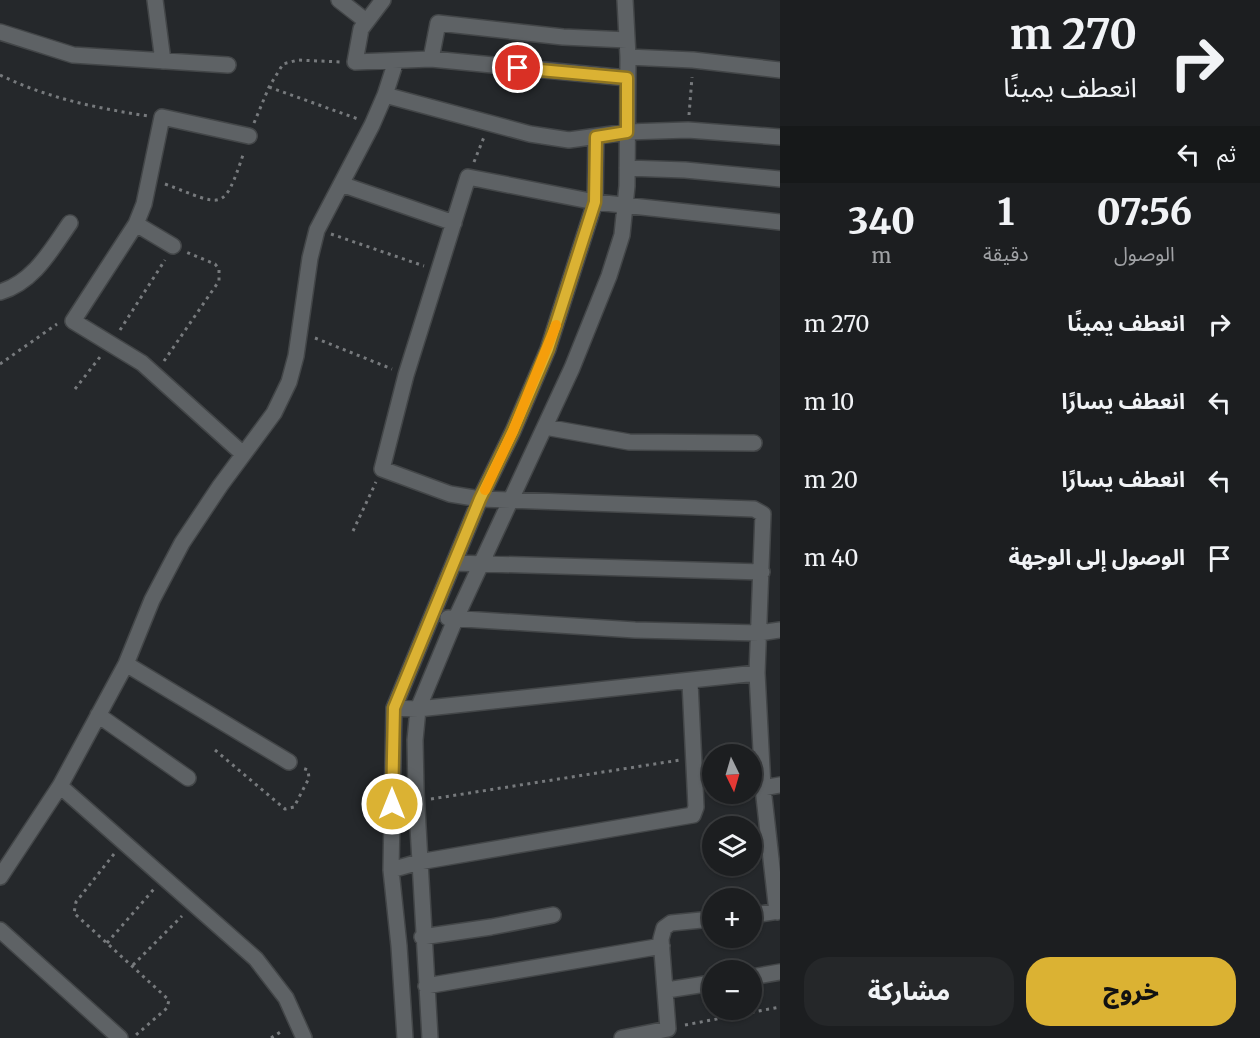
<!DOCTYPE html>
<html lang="ar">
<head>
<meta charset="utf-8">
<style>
	body { margin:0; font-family:Merriweather,"Noto Sans Arabic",serif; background:#252729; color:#f1f3f6; direction:rtl; height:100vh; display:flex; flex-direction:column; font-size:22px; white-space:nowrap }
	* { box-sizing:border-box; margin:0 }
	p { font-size:20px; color:#a0a2a5 }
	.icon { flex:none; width:33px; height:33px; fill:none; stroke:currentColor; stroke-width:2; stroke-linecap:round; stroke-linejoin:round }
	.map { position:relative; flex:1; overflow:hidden; direction:ltr }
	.side { display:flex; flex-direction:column; background:#1c1e20; width:480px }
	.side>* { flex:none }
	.guide { background:#1c1e20; color:#f1f3f6; overflow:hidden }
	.needle { width:39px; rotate:175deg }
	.controls { position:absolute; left:702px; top:744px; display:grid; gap:12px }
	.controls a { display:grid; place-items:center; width:60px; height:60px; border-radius:50%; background:#1c1e20; box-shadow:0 2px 4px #0004,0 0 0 2px #3a3c3e; font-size:30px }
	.pin { position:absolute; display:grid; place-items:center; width:51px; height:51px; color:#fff; margin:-26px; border:3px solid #fff; border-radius:50%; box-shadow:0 2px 6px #0007 }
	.me { position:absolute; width:66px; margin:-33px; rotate:0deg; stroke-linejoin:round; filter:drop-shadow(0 0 4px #0008) }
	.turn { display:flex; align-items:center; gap:21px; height:126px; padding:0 24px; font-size:27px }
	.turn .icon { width:78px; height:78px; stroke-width:2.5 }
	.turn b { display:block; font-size:42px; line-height:51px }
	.then { display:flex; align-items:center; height:57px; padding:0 24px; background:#0003; gap:12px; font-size:22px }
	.eta { display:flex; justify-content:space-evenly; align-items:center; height:102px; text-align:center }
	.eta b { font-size:36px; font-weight:800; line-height:42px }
	.button { display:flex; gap:12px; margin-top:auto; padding:12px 24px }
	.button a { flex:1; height:69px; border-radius:24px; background:#dbb233; color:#111; font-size:24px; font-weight:800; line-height:69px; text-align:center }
	.button a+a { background:#252729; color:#f1f3f6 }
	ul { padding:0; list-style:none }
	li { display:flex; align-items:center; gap:18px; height:78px; padding:0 24px }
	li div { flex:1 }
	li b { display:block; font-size:22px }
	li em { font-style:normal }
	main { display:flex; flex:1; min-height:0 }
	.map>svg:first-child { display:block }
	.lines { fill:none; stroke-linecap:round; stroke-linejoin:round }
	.minor-casing { stroke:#434648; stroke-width:18 }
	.path { stroke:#777a7d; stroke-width:3; stroke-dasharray:3 4.5; stroke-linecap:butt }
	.minor { stroke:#5e6265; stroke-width:15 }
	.route-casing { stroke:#8e7421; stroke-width:15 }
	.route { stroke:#dbb233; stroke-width:10 }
	.slow { stroke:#f59e0b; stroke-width:10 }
</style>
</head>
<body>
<main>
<section class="side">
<div class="guide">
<div class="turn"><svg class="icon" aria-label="right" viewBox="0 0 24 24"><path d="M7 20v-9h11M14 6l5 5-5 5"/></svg><div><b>270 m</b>انعطف يمينًا</div></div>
<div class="then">ثم<svg class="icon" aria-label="left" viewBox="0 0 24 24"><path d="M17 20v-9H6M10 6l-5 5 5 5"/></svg></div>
</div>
<div class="eta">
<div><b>07:56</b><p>الوصول</p></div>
<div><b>1</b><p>دقيقة</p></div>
<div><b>340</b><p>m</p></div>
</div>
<ul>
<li><svg class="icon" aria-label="right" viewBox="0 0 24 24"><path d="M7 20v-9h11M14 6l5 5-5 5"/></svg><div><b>انعطف يمينًا</b></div><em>270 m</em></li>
<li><svg class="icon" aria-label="left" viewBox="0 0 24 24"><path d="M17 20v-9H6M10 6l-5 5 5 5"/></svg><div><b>انعطف يسارًا</b></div><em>10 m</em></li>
<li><svg class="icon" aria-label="left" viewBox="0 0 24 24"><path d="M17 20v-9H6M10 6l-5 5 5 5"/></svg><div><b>انعطف يسارًا</b></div><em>20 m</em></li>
<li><svg class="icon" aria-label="arrive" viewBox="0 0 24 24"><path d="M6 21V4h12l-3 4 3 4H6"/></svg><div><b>الوصول إلى الوجهة</b></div><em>40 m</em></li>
</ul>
<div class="button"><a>خروج</a><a>مشاركة</a></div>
</section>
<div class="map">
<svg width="780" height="1038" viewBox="0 0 780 1038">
	<rect width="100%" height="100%" fill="#25282b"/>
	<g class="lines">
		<!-- minor casing -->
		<g class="minor-casing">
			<path id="minor" d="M155 0 163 61
				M339 0 366 21
				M383 0 361 29 355 62 431 59 627 78
				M0 32 73 55 228 65
				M628 57 693 60 780 70
				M431 59 438 23 563 37 627 40
				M385 95 530 134 569 140 627 132 688 130 780 137
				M627 168 685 170 780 179
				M341 184 454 223
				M136 224 173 246
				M0 292C34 282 51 250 70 223
				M545 427 629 442 754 443
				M243 454 142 363 73 321 136 224 144 204 162 117 249 136
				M454 563 762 572
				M448 618 635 630 759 633 780 630
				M126 664 289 762
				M394 708 418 709 757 673
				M98 715 188 778
				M60 786 256 959 286 998 304 1038
				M763 788 780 785
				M391 870 419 862 693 815 696 807 690 682
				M0 877 60 786 126 664 152 600 182 543 220 486 274 413 289 382 296 356 310 258 317 230 372 125 385 95 396 61
				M777 912 763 788 757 673 763 514 754 509 480 499 450 494 382 469 406 375 468 177 595 202 780 222
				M752 915 780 911
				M0 930 120 1038
				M422 937 491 927 553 915
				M752 977 780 972
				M426 986 662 946
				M667 990 712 983
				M405 1038 399 946 391 870 394 708 480 499 513 431 548 349 595 202 596 137
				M430 1038 416 791 415 740 418 709 455 620 572 368 609 276 622 235 627 186 628 57 625 0
				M622 1038 668 1029 661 939 664 928 671 923 712 919"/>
		</g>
		<!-- path -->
		<path class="path" d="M0 75C47 98 96 108 148 116
			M269 87 358 119
			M689 115 692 77
			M254 123 269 87 283 64 298 60 341 62
			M474 162 484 137
			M165 184C224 206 223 214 244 152
			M331 234 424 266
			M120 330 165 260
			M315 338 392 369
			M164 361 219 281V269L215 264 186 252
			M0 364 57 324
			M75 389 100 357
			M353 531 376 482
			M215 750 285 809 294 807 309 778 308 770 302 768
			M431 799 680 760
			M114 854 76 902 74 913 169 1000 167 1008 136 1035
			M107 943 154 889
			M133 965 182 916
			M685 1025 780 1007
			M271 1038 282 1031"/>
		<!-- minor -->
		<use href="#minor" class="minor"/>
	</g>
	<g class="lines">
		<!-- route casing -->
		<g class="route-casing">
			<path id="route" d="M392 804 394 708 480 499 513 431 548 349 595 202 596 137 627 132V78L518 68"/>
		</g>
		<!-- route -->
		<use href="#route" class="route"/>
		<!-- slow -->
		<path class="slow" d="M485 490 513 431 556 325"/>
	</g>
</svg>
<div class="controls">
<a><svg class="needle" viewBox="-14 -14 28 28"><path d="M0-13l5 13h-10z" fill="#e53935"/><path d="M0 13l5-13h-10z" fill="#a0a2a5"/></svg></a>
<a><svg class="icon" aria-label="layers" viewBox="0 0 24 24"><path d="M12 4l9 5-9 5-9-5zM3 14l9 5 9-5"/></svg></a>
<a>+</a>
<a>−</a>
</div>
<div class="pin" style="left:518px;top:68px;background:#d93025"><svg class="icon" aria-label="arrive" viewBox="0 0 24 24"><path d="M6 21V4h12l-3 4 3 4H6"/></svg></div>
<svg class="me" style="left:392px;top:804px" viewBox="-20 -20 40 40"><circle r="17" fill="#dbb233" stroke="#fff" stroke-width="3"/><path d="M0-11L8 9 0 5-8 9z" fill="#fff"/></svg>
</div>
</main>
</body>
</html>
